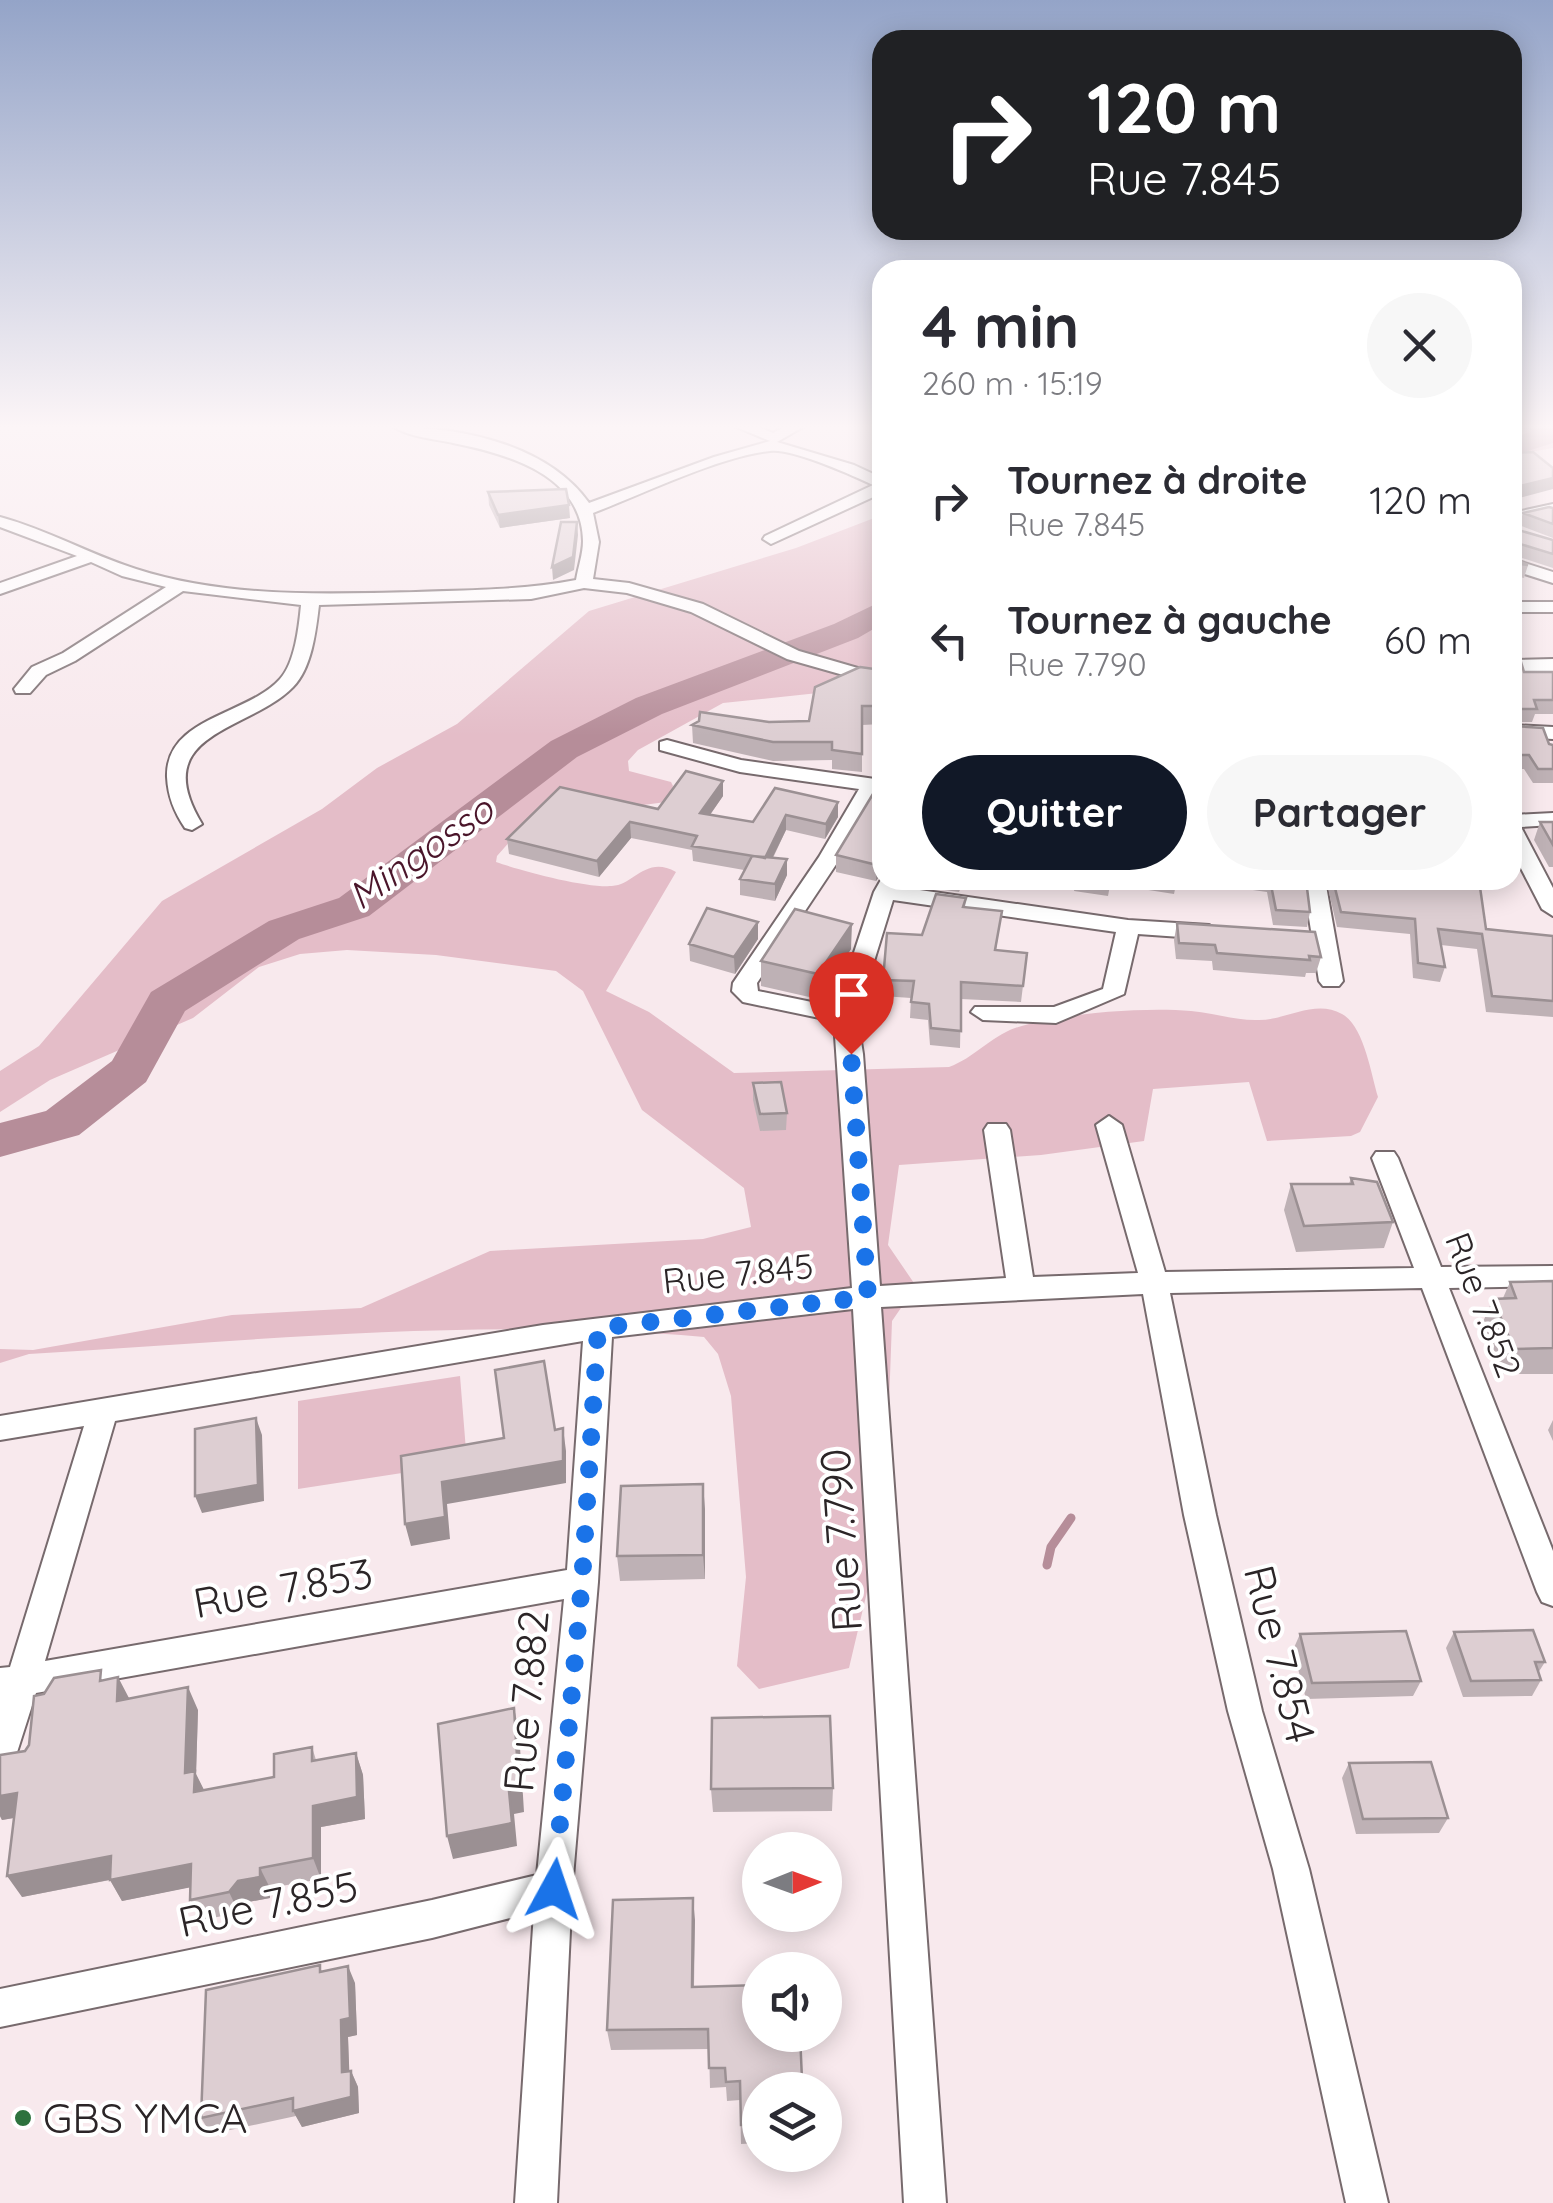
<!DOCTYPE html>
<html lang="fr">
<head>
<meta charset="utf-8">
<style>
	body { margin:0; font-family:Quicksand,sans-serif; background:#f7f7f7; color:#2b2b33; height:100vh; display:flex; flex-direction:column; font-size:38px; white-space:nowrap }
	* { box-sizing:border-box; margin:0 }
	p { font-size:32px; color:#7c7c81 }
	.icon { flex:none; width:55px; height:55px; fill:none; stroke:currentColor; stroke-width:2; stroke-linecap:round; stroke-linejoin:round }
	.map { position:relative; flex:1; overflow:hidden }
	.details { position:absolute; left:872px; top:260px; width:650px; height:630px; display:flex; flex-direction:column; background:#fff; border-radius:30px; box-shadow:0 5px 25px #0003 }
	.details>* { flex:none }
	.hud { position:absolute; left:872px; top:30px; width:650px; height:210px; border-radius:30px; box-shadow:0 5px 25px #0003; background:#202124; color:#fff; overflow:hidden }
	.needle { width:65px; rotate:89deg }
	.tools { position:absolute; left:742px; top:1832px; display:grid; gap:20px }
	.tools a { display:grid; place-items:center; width:100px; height:100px; border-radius:50%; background:#fff; box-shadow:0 5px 25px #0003; font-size:50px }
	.pin { position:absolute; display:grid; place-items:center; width:85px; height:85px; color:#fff; margin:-102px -42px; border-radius:50% 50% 50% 0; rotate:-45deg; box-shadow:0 0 10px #0007 }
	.pin .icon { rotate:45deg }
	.me { position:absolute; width:110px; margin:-55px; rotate:5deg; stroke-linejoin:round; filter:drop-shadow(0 0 8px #0008) }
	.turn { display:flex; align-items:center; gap:35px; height:210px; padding:0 50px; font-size:45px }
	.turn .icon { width:130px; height:130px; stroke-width:2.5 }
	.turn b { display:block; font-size:70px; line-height:85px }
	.round { display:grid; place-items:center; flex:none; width:105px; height:105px; border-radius:52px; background:#f7f7f7 }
	.summary { display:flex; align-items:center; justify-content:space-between; height:170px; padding:0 50px }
	h1 { font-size:60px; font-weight:800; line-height:75px }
	.cta { display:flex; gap:20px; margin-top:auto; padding:20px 50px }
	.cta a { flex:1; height:115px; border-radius:60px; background:#111827; color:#fff; font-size:40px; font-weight:800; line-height:115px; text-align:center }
	.cta a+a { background:#f7f7f7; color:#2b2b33 }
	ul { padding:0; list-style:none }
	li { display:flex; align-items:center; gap:30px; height:140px; padding:0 50px }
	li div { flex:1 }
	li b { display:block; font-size:38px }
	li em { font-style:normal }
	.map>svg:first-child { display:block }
	.green { fill:#e4bdc8 }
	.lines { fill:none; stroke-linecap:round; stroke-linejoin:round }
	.stream { stroke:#b68d99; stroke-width:9 }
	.river { fill:#b68d99; fill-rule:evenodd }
	.street-casing { stroke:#776a6d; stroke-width:4 }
	.street { fill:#fff; fill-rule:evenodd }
	.wall { fill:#beb1b5 }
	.shaded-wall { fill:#9b9093 }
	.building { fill:#ddced2; stroke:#9b9093; stroke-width:2.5 }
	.route { stroke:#1a73e8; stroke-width:18; stroke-dasharray:0 32.4 }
	.poi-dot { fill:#2d723e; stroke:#fff; stroke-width:4 }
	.labels { text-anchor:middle; stroke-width:8; stroke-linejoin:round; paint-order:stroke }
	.street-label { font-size:35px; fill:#2b2527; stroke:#fff }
	.water-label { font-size:38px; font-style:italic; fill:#4a152a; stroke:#fff }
	.near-street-label { font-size:42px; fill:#2b2527; stroke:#fff }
	.near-poi-label { font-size:42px; fill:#2b2527; stroke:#fff; text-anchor:start }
</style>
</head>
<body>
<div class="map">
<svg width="1553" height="2203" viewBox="0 0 1553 2203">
	<rect width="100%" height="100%" fill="#f8e9ed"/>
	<!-- green -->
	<path class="green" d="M1512 427H1553V448L1513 455Z
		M882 515V677L818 693 723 703 638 750 628 761 629 771 671 782 673 786 666 802 620 808 548 798 497 856 496 862C522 871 585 888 612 886 634 885 646 855 676 872L606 991 649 1012 734 1073 949 1067C974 1058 990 1037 1015 1028 1061 1013 1143 1007 1191 1011 1213 1013 1237 1021 1259 1020 1287 1020 1315 999 1342 1014 1364 1026 1371 1074 1378 1097L1360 1132 1351 1136 1267 1141 1249 1082 1153 1089 1144 1141 1041 1155 899 1165 888 1245 916 1286 892 1321 885 1516 849 1668 759 1689 737 1666 746 1577 731 1396 718 1354 704 1337C479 1317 254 1341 29 1354L0 1363V1349L33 1350 232 1315 361 1308 490 1251 703 1239 751 1227 744 1188 642 1110 583 991 556 971 436 955 347 950 300 954 259 967 193 1018 50 1080 0 1112V1071L39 1046 162 901 322 809 377 768 457 724 589 611 796 548Z
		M460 1376 467 1463 298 1489V1401Z"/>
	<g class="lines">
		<!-- stream -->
		<path class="stream" d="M1047 1565 1051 1547 1071 1518"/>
		<!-- river -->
		<path class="river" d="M1528 427H1553V443L1512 456V438L1531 432Z
			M882 601V624L858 638 662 714 577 757 369 916 299 939 185 1011 146 1082 79 1135 0 1157V1123L46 1111 112 1061 151 992 269 921 339 898 551 741 636 698 834 624Z"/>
		<!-- street casing -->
		<g class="street-casing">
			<path id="street" d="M394 427C462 427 548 445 589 503L714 457 770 441 736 427H758L773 433 784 427H803L777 442 854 465 882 478V493L771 544 763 539 765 536 873 485C852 475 791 448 770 451 723 455 640 495 593 513L599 542 593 579 629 583 703 604 799 651 882 675V686L787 659 691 612 627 593 584 588 531 599 319 605C316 630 312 668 293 687 249 732 146 732 202 824L192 830 185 828C174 812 168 797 167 777 165 717 248 715 280 679 295 663 299 626 301 605L183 591 75 661 46 675 30 693H16L14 689 32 667 63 653 166 587 122 576 91 562 0 594V583L77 556 0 527V517C48 530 89 554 136 569 226 598 323 594 416 592 470 590 523 590 576 580 578 567 583 554 583 541 582 475 508 454 453 443 434 439 410 437 394 427Z
				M1553 504V514L1512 523V513Z
				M1512 559 1553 572V583L1512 570Z
				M1512 602H1553V612H1512Z
				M1553 659V671L1512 672V660Z
				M1512 725 1553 727V739L1512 737Z
				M667 740 741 760 882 780V792L878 791 841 857 757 983 758 991 836 1007 874 892 882 878 903 880 899 887 1128 920 1209 925 1220 932 1209 939 1138 934 1124 994 1056 1023 983 1020 971 1012 975 1007H1054L1103 989 1116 932 893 900 857 1016 863 1054 880 1286 1006 1278 984 1130 988 1124H1006L1010 1130 1033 1277 1138 1273 1096 1125 1109 1116 1122 1125 1165 1272 1414 1268 1372 1158 1376 1152H1394L1398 1158 1441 1267 1553 1266V1286L1449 1288 1553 1551V1606L1542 1602 1537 1592 1422 1288 1170 1293 1216 1515 1262 1711 1309 1869 1388 2203H1346L1273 1869 1228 1711 1184 1515 1143 1294 881 1307 946 2203H904L853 1309 612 1337 598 1582 572 1889 557 2203H515L534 1912 432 1938 0 2027V1989L432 1900 537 1875 564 1599 36 1693 12 1768 0 1773V1668L10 1667 84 1426 0 1440V1416L543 1325 852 1288 834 1021 743 1002 732 991 733 983 819 857 859 789 740 772 660 750V742ZM583 1341 567 1570 45 1661 115 1421Z
				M1553 813V825L1521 827 1553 888V916L1542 909 1512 851V815Z
				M1303 880H1325L1343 981 1339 986H1323L1319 981Z"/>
		</g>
		<!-- street -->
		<use href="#street" class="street"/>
	</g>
	<!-- wall -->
	<path class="wall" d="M1512 453 1519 498 1516 508 1513 510 1515 529 1553 540V568L1513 555V559L1528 565 1524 578 1512 576Z
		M488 492 570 518 500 528 489 505Z
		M1553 508V538L1519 525 1523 513Z
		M1512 659 1524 672H1553V714H1535L1532 722H1514V726L1549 744 1553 745V783H1533L1524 769H1512Z
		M882 670V724L862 725V772L832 769V760L773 761 693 743 692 725 809 721Z
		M882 779V873L876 881 836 872V855Z
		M723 781V796L710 815 753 822 838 802V817L825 839 786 830 773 858 787 875 775 901 740 895V879L744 870 693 861 692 850 631 838 599 877 509 854 507 839 658 809Z
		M1540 822H1553V867H1549L1534 840Z
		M923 880H964L959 892 923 887Z
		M1076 880H1111L1108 896 1074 891Z
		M1142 880H1177L1174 894 1142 889Z
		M1182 880H1306L1310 912 1307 927 1273 925 1267 892Z
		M1326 880H1506L1503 888 1480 887 1486 929 1553 936V1017L1486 1012 1477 949 1441 945 1445 967 1440 982 1413 978 1410 934 1337 927Z
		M966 898 965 907 1002 911 996 950 1027 953 1021 1002 961 999 960 1048 930 1045 928 1020 910 1018 911 998 882 996 887 933 922 935Z
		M758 922V939L735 974 690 961 689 944Z
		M1177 923 1321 957 1316 973H1306L1305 977 1213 970 1212 961 1176 959 1174 940Z
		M851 949 818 999 761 986V961Z
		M753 1083 787 1113 786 1130 760 1131 753 1100Z
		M1351 1178 1393 1222 1384 1248 1296 1252 1284 1210 1291 1184H1349Z
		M1553 1281V1374H1503L1482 1324 1493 1299 1503 1298 1510 1282Z
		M1553 1420V1441L1548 1430Z
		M705 1509V1579L620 1581 617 1556Z
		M1454 1632 1545 1662 1538 1673 1541 1680 1532 1696 1463 1697 1446 1648Z
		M1300 1634 1421 1681 1413 1696 1306 1699 1293 1650Z
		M106 1680 129 1698 198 1710 196 1774 204 1790 274 1777 312 1747 316 1760 356 1753 363 1775 365 1819 321 1827V1879L270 1888V1898L248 1902 239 1913 201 1920 190 1900V1887L122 1901 110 1880 22 1897 14 1818 2 1820 0 1816V1755L25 1751Z
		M1349 1763 1448 1818 1439 1833 1356 1834 1342 1778Z
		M833 1788 832 1811 713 1812 711 1789Z
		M695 1920 694 1987 802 2079 801 2090H760V2143L741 2144 740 2100 727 2101 726 2087 710 2088 709 2049 611 2050 607 2030Z
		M322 1971 355 1983 357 2035 348 2037 349 2071H351L358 2087 359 2113 302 2127 296 2116 211 2134 201 2118Z"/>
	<!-- shaded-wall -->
	<path class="shaded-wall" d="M1553 478V489L1519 498 1516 508 1512 510V488Z
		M569 505 570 518 500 528 498 515Z
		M577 522 578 535 574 570 553 580 552 567Z
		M723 781V796L700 829V813Z
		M838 802V817L825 839 826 824Z
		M786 815V830L765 873V858Z
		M630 822 631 838 599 877 597 861Z
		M882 858V873L876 881 877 865Z
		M787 859V875L775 901V884Z
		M758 922V939L735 974 734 957Z
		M852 924 851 949 818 999V974Z
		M256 1418 262 1435 264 1501 202 1513 195 1496Z
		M563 1428 566 1451V1483L447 1504 450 1539 411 1546 405 1524 442 1482Z
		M703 1484 705 1509V1579L703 1555Z
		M118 1677 130 1700 117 1701Z
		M188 1687 198 1710 196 1774 205 1792 204 1814 185 1773Z
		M514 1708 519 1731 524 1812 514 1814 517 1846 453 1859 447 1836 509 1791Z
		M356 1753 363 1775 365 1819 321 1827V1879L313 1858V1806Z
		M17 1793 30 1815 2 1820 0 1816V1796Z
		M111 1856 124 1877 22 1897 7 1876Z
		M191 1864 202 1885 122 1901 110 1880Z
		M260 1868 270 1888V1898L248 1902 239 1913 229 1892 238 1881Z
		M693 1898 695 1920 693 2008 692 1987Z
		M348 1966 355 1983 357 2035 348 2037 350 2089 342 2072 341 2020Z
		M351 2071 358 2087 359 2113 302 2127 293 2111Z"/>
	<!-- building -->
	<path class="building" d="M1533 452 1553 468V478L1512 488V453Z
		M566 489 569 505 498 515 488 492Z
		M1512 507 1515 529 1553 540V554L1517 543 1512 546Z
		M1549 507 1553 508V524L1523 513Z
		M561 522H577L573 557 552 567Z
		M1512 554 1513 559 1528 565 1512 563Z
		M1512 659 1521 662 1524 672H1553V700H1534L1537 709H1514V726L1543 728 1549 744 1553 745V769H1538L1529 755H1512Z
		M860 667 882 670V706H862V754L832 750V742H773L692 725 699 721 700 712 769 722 809 721 815 687Z
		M686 771 723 781 700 813 753 822 775 788 838 802 826 824 786 815 765 858 692 846 697 836 630 822 597 861 507 839 560 787 658 809Z
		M882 779V858L877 865 836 855Z
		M1540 822H1553V845Z
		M752 856 787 859 775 884 740 879Z
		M1270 880H1306L1310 912 1276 910Z
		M1333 880H1479L1486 929 1553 936V1001L1492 996 1482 934 1438 929 1445 967 1418 963 1415 919 1341 912Z
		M936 894 966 898 963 907 1002 911 995 950 1027 953 1023 986 961 982V1031L931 1028 929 1004 911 1002 914 981 883 980 887 933 922 935Z
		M707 908 758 922 734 957 689 944Z
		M795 909 852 924 818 974 761 961Z
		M1177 923 1315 932 1321 957 1309 956 1310 960 1217 953 1215 945 1179 943Z
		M781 1082 787 1113 760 1114 753 1083Z
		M1351 1178 1377 1182 1393 1222 1304 1226 1291 1184H1353Z
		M1553 1281V1348L1514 1349 1493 1299 1516 1298 1510 1282Z
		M544 1361 555 1430 563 1428V1461L442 1482 445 1517 405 1524 401 1456 504 1438 495 1370Z
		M256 1418 258 1485 195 1496V1429Z
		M703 1484V1555L617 1556 621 1486Z
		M1533 1630 1545 1662H1535L1541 1680 1471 1681 1454 1632Z
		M1406 1631 1421 1681 1312 1683 1300 1634Z
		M101 1670 100 1681 118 1677 117 1701 188 1687 185 1773 195 1771 194 1792 274 1777V1754L312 1747V1761L356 1753 357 1797 313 1806V1858L260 1868V1877L238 1881 229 1892 190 1900 191 1864 110 1880 111 1856 7 1876 17 1793 0 1796V1755L25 1751 29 1745 34 1696 44 1694 54 1678Z
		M514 1708 519 1789 509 1791 512 1823 447 1836 438 1724Z
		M830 1716 833 1788 711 1789 712 1718Z
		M1431 1762 1448 1818 1363 1819 1349 1763Z
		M693 1898 692 1987 760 1985V2035H800L802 2079H791V2090H760V2124L741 2125 740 2081 726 2082 725 2068H709L708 2029 607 2030 613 1900Z
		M320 1965V1972L348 1966 350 2018 341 2020 342 2072 351 2071V2097L293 2111V2098L201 2118 206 1990Z"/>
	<!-- sky -->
	<linearGradient id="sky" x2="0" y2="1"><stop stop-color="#94a4c8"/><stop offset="0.58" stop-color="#fcf5f7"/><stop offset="1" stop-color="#fcf5f7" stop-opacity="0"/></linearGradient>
	<rect width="1553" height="736" fill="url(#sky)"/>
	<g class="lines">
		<!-- route -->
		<path class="route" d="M554 1889 582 1582 598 1328 868 1297 851 1054"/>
	</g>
	<!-- markers -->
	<circle class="poi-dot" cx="23" cy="2118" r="10"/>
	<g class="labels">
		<!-- street labels -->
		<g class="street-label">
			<text transform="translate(738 1274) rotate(-6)" y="12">Rue 7.845</text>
			<text transform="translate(1483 1305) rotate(69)" y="12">Rue 7.852</text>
		</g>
		<!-- water labels -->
		<g class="water-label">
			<text transform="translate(421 853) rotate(-35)" y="13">Mingosso</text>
		</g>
		<!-- near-street labels -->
		<g class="near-street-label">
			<text transform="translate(841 1540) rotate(-94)" y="15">Rue 7.790</text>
			<text transform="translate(283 1588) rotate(-10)" y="15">Rue 7.853</text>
			<text transform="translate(1280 1654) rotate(76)" y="15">Rue 7.854</text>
			<text transform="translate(526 1701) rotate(-85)" y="15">Rue 7.882</text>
			<text transform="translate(268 1904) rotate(-12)" y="15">Rue 7.855</text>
		</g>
		<!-- near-poi labels -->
		<g class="near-poi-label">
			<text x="43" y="2133">GBS YMCA</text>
		</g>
	</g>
</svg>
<div class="tools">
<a><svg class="needle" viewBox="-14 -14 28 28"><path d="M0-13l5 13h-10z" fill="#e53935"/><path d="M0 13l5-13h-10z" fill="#7c7c81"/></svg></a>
<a><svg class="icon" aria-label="sound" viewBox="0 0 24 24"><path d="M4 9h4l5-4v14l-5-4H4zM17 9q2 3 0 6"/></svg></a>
<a><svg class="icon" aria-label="layers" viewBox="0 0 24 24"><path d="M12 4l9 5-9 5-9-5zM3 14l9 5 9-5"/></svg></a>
</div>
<div class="pin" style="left:851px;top:1054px;background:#d93025"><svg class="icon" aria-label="arrive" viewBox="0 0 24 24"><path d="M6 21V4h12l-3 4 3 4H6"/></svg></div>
<svg class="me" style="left:554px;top:1889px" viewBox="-20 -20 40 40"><path d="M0-17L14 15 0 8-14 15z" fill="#1a73e8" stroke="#fff" stroke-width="4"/></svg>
<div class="hud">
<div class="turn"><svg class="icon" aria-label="right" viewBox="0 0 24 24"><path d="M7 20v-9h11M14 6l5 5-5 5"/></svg><div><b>120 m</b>Rue 7.845</div></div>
</div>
<section class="details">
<div class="summary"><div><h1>4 min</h1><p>260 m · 15:19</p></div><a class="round"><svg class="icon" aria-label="close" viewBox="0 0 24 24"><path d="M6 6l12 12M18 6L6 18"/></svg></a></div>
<ul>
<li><svg class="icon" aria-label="right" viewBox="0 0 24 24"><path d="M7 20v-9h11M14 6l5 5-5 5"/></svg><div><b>Tournez à droite</b><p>Rue 7.845</p></div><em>120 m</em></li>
<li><svg class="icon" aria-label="left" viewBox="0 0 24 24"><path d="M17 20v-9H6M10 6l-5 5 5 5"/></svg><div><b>Tournez à gauche</b><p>Rue 7.790</p></div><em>60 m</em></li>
</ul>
<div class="cta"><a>Quitter</a><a>Partager</a></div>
</section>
</div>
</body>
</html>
